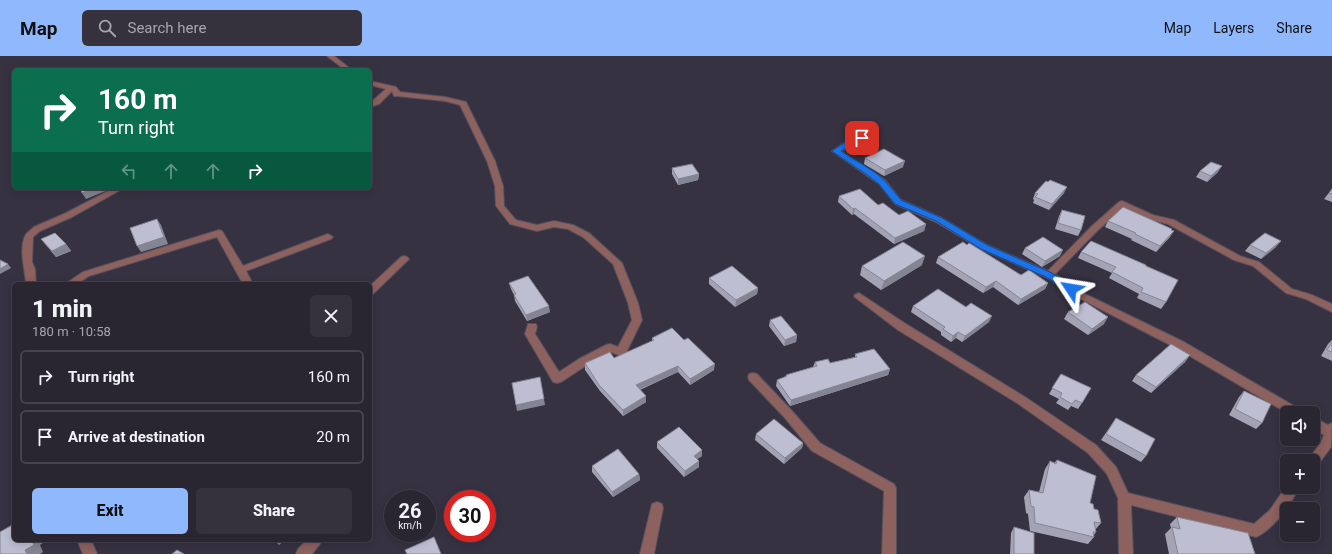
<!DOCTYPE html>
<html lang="en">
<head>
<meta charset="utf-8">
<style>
	body { margin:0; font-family:Roboto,sans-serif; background:#35323e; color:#f1f3f6; height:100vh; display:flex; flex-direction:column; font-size:15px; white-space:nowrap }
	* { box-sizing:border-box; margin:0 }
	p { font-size:13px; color:#a5a5ac }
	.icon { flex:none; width:22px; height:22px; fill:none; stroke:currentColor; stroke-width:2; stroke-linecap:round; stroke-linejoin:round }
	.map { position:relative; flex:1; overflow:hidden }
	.side { position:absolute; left:12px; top:226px; width:360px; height:260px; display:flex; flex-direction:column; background:#292632; border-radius:6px; box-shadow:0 2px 10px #0003,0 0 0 1px #45434d }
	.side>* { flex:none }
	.hud { position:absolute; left:12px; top:12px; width:360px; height:122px; border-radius:6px; box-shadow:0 2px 10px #0003,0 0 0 1px #45434d; background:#0b6e4f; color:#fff; overflow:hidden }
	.fabs { position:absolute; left:1280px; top:350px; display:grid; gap:8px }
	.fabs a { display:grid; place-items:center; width:40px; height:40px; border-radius:6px; background:#292632; box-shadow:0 2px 10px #0003,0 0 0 1px #45434d; font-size:20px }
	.speed { position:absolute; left:384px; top:434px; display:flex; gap:8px; font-size:20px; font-weight:700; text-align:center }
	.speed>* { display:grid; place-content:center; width:52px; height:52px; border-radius:50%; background:#292632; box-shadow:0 2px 10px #0003,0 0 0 1px #45434d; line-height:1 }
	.speed small { font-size:10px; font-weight:400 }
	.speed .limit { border:6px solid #d22; background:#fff; color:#111 }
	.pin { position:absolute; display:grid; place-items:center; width:34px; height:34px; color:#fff; margin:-17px; border-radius:8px; box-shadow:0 2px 6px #0006 }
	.me { position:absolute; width:44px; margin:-22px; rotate:303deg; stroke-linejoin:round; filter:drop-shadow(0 0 3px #0008) }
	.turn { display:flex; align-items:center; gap:14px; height:84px; padding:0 20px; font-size:18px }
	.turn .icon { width:52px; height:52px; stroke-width:2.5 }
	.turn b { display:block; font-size:28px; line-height:34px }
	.lanes { display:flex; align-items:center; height:38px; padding:0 20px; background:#0003; justify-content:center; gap:20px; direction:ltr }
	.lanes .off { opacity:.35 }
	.round { display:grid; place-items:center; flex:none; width:42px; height:42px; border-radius:6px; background:#35323e }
	.summary { display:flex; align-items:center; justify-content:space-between; height:68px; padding:0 20px }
	h1 { font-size:24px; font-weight:800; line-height:30px }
	.button { display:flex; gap:8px; margin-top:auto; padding:8px 20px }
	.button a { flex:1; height:46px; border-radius:6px; background:#8fb8fd; color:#111; font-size:16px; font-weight:800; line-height:46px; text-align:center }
	.button a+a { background:#35323e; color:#f1f3f6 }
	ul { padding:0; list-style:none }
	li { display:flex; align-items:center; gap:12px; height:54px; margin:0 8px 6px; padding:0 12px; border:2px solid #45434d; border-radius:6px }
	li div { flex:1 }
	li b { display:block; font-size:15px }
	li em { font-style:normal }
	header { display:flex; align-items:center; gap:24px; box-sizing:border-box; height:56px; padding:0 20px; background:#8fb8fd; color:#111 }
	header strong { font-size:19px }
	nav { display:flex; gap:22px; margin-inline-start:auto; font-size:14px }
	.search { width:280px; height:36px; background:#35323e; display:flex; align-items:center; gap:10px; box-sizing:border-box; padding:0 14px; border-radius:6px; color:#a5a5ac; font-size:15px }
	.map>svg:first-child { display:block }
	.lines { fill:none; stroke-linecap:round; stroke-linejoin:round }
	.minor-casing { stroke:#55505f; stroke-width:2 }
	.minor { fill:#8c615e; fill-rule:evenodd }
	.wall { fill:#a3a3b5 }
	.shaded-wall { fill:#848593 }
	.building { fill:#bdbed2; stroke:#848593 }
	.route { fill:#1a73e8; stroke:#114b97 }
</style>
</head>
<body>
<header>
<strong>Map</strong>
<div class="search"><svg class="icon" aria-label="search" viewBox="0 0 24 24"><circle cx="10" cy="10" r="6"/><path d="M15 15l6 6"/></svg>Search here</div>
<nav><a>Map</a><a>Layers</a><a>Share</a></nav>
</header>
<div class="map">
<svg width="1332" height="498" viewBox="0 0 1332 498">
	<rect width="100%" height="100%" fill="#373242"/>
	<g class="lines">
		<!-- minor casing -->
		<g class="minor-casing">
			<path id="minor" d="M327 0H334L352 14H345Z
				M370 25 396 31 400 36 445 41 466 46 495 105 503 130 504 150 516 164 537 169 554 165 573 169 589 177 622 207 638 247 642 264 625 299 621 300 611 296 587 309 561 326 557 327 553 326 525 278 528 268H536L537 271 535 278 559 316 579 303 606 289 610 288 618 291 632 264 628 247 613 208 583 181 568 173 554 171 537 175 510 168 496 150 495 130 487 105 460 49 445 45 397 40H394L392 35 379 48 370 51V47L386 33 370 29Z
				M872 77H875V81L856 87 841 95 885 124 901 144 942 162 987 189 1048 215 1092 170 1119 146 1122 145 1153 159 1174 164 1240 200 1259 206 1292 233 1312 239 1332 248V256L1306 243 1286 237 1253 210 1234 204 1168 168 1147 163 1123 152 1098 174 1055 218 1085 238 1184 286 1301 354 1303 357H1287L1176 292 1079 242 1046 221 981 193 936 166 895 148 879 128 832 95 850 83Z
				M114 132H124L72 161 40 175 33 181 32 206 35 213 36 228H26C25 212 18 193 26 178L34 171 66 157Z
				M219 174 222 175 243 210 325 179 328 178 333 181 331 183 246 215 253 228H243L217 181 89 220 77 228H65L83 216Z
				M404 200 407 201 409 203 407 205 373 238 370 239V230L401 201Z
				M859 237 906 268 1025 341 1096 389 1116 411 1128 437 1254 468 1270 454 1287 429V431H1299C1292 447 1273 474 1256 481L1131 449 1133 498H1119L1118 442 1107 418 1088 397 1017 347 898 274 856 242 854 240 856 238Z
				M753 317 757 318 793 356 820 387 894 428 896 432V498H882L884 435 812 395 785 362 749 324 748 321 749 318Z
				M1313 361 1328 369 1332 367 1331 391 1317 410 1313 411V405H1307L1320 388 1324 379 1313 372Z
				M657 446 662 448 663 452 654 498H640L651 452 652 448Z
				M77 484H91L97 498H83Z
				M307 484H323L312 498H296L298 493Z"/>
		</g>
		<!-- minor -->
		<use href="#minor" class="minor"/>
	</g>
	<!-- wall -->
	<path class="wall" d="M865 102 903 111 884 120 864 108Z
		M672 112 699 118 698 124 678 129 672 118Z
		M1200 115 1218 116 1207 126 1196 121Z
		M1332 133V146L1324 143Z
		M1035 137H1064L1049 154 1033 147 1034 144 1033 143Z
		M839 140 878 149 899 159 926 168 924 175 894 188 854 158 852 159 838 146Z
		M1062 154 1081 174 1078 180 1055 173 1059 160Z
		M1108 165 1171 174 1170 181 1156 196 1131 184 1132 183 1105 171Z
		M41 183 66 188 71 195 56 201Z
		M1250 189 1276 191 1261 203 1245 195Z
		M1025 192 1060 200 1042 211 1022 198Z
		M1081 196 1146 210 1166 246 1161 253 1137 242 1139 238 1109 222 1112 217 1078 202Z
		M938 201 1021 219 1048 227 1045 233 1018 249 993 231 983 237 936 207Z
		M922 209 881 234 860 219 862 210Z
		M709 222 758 232 757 238 735 251 709 228Z
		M509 227 550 256 527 265 515 245 514 239 511 233Z
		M913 250 966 251 989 266 962 286 956 282 951 286 941 279V276L911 256Z
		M1068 256 1104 268 1088 279 1064 263Z
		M770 264 797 279 796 286 784 290 769 270Z
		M652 282 714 314 690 329 678 316 640 334 646 340V346L623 360 600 335 585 314V307L614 302 652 285Z
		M1332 284V305L1321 300 1328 288Z
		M855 298 890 313 888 319 790 350 776 330 777 324 785 321 786 319 813 311 815 306 830 307 855 301Z
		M1190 299 1185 306 1151 337 1132 325 1136 319Z
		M1061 318 1082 347 1078 353 1071 350 1068 354 1056 347 1059 343 1049 338Z
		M1244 335 1262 367 1256 373 1229 359 1239 341Z
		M1116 362 1146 400 1141 406 1101 384Z
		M756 378 803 387 802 392 784 408 755 384Z
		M657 386 702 400 697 403 699 411 684 421 657 392Z
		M1057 404 1090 447 1101 467 1095 474 1096 476 1094 479V481L1088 488 1030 475 1028 458 1026 457 1024 441 1029 434 1039 436 1045 413 1050 405 1054 407Z
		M592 410 639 418 640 424 613 441 592 416Z
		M1177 461 1255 498H1169L1165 478 1171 472 1170 468Z
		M1014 471 1034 498H1010L1011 477Z"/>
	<!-- shaded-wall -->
	<path class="shaded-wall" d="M905 105 903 111 884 120 885 114Z
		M1222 110 1218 116 1207 126 1211 120Z
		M699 118 698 124 678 129V123Z
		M1067 131 1064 137 1049 154 1052 148Z
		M94 132H107L108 134 86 143 82 137Z
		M855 152 854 158 852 159 853 153Z
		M157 163 161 169 168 188 141 196 137 190Z
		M926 168 924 175 894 188 895 182Z
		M1174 175 1170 181 1156 196 1160 190Z
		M1281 185 1276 191 1261 203 1266 197Z
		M66 188 71 195 56 201 52 195Z
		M1063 194 1060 200 1042 211 1045 205Z
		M925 200 922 209 881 234 884 225Z
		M8 208 11 212 0 218V213Z
		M996 225 993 231 983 237 986 231Z
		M1048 227 1045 233 1018 249 1021 243Z
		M758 232 757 238 735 251 736 244Z
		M549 250 550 256 527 265 526 259Z
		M992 260 989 266 962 286 965 280Z
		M1108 261 1104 268 1088 279 1092 273Z
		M958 276 956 282 951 286 953 280Z
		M797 279 796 286 784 290 785 284Z
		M1190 299 1185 306 1151 337 1156 331Z
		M715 308 714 314 690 329V323Z
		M678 310V316L636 335V329Z
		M890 313 888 319 790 350 791 344Z
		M646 340V346L623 360V354Z
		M544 343 545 349 517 355 516 349Z
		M803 387 802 392 784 408 785 402Z
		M702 394V400L694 405V400Z
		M699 405V411L684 421 685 415Z
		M639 418 640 424 613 441 612 436Z
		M32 484H44L46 485 40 489 43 496 40 498H27L25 494Z
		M274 484H285L279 489Z"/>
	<!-- building -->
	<path class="building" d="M884 93 905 105 885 114 865 102Z
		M1211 106 1222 110 1211 120 1200 115Z
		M692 108 699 118 678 123 672 112Z
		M1050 124 1067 131 1052 148 1035 141 1038 138 1035 137 1046 125 1048 126Z
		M80 132H94L82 137Z
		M860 133 878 149 883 147 899 159 908 155 926 168 895 182 855 152 853 153 839 140Z
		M1332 133V138L1329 137Z
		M1123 151 1172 173 1171 174 1174 175 1160 190 1135 178 1136 177 1108 165Z
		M1062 154 1085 160 1081 174 1058 167Z
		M157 163 164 181 137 190 130 172Z
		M55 177 66 188 52 195 41 183Z
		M1265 177 1281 185 1266 197 1250 189Z
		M1043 181 1063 194 1045 205 1025 192Z
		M1091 185 1146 209V210L1178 224 1166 246 1141 236 1143 232 1112 216 1116 211 1081 196Z
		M903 186 925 200 884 225 862 210Z
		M963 186 967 189 969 187 1021 219 1029 214 1048 227 1021 243 996 225 986 231 938 201Z
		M0 204 8 208 0 213Z
		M732 210 758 232 736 244 709 222Z
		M528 220 549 250 526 259 514 239 516 238 509 227Z
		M938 233 966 251 971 247 992 260 965 280 958 276 953 280 943 273 945 271 913 250Z
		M1085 246 1108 261 1092 273 1068 256Z
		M781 260 797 279 785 284 770 264Z
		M672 272 684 284 688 282 715 308 690 323 678 310 636 329 646 340 623 354 599 329 585 307 610 296 614 302 654 284 652 282Z
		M1332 286V296L1327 294Z
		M1171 288 1190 299 1156 331 1136 319Z
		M874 293 890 313 791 344 777 324 787 320 786 319 817 310 815 306 828 303 830 307 857 301 855 298Z
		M1061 318 1091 332 1082 347 1075 344 1072 348 1060 341 1062 337 1052 332Z
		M540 321 544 343 516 349 512 327Z
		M1244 335 1271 348 1262 367 1235 353Z
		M1116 362 1155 383 1146 400 1106 378Z
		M774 363 803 387 785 402 756 378Z
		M679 371 702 394 694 400 699 405 685 415 657 386Z
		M618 393 639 418 612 436 592 410Z
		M1057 404 1096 420 1090 447 1093 448 1094 453 1098 454 1101 467 1094 466 1096 476H1093L1094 481 1035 467 1034 451 1031 450 1029 434 1043 437 1050 405 1056 408Z
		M1177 461 1248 477 1255 498H1178L1172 471 1180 473Z
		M14 468V484H32L34 489 25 494 27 498H0V476Z
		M1014 471 1034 477V498H1014Z
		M434 481 441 498H407L405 494Z
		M177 494 184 498H172Z"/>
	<!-- route -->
	<path class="route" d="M862 80 866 82C859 87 849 90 841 95L876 117 885 125 901 144 942 162 987 189 1052 217 1074 231 1075 233 1074 235H1068L1046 221 981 193 936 165 895 148 879 128 870 121 832 95 850 83Z"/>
</svg>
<div class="fabs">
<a><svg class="icon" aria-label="sound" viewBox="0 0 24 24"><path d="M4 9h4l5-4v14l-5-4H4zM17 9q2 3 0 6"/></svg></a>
<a>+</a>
<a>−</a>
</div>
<div class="speed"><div>26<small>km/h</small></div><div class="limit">30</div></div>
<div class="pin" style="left:862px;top:82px;background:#d93025"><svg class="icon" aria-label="arrive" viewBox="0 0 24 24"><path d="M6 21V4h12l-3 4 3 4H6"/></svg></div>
<svg class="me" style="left:1071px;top:233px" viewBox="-20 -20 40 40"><path d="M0-17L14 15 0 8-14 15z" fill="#1a73e8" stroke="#fff" stroke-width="4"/></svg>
<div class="hud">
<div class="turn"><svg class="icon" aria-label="right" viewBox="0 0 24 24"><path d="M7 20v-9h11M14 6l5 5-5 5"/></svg><div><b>160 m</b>Turn right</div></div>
<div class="lanes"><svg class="icon off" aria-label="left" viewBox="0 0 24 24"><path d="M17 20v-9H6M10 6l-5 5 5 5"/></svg><svg class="icon off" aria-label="ahead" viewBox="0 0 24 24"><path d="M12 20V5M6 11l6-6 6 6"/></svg><svg class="icon off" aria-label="ahead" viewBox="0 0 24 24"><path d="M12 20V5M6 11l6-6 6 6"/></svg><svg class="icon" aria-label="right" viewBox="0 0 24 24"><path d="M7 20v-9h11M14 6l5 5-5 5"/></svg></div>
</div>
<section class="side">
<div class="summary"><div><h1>1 min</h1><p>180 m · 10:58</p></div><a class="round"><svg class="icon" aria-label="close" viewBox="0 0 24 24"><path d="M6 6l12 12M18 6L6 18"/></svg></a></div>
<ul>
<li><svg class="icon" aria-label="right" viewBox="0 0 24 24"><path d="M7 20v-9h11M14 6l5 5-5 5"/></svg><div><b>Turn right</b></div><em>160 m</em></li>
<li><svg class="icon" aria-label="arrive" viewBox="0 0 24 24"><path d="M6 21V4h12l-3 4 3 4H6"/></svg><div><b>Arrive at destination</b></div><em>20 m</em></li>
</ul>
<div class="button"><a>Exit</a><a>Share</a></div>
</section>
</div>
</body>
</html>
